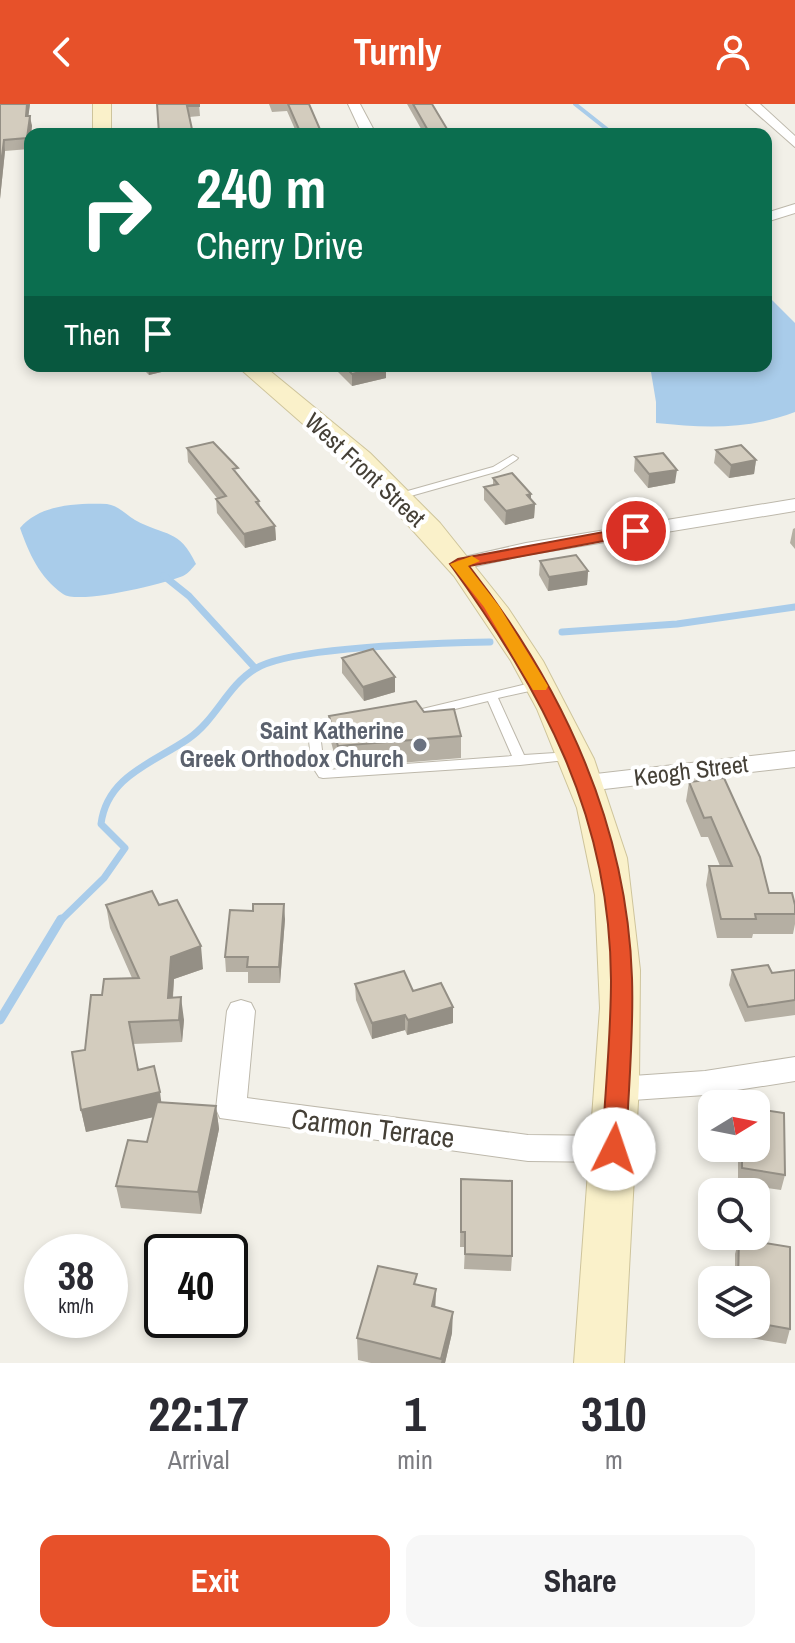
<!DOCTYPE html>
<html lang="en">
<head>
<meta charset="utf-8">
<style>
	body { margin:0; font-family:"Archivo Narrow",sans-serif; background:#f7f7f7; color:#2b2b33; height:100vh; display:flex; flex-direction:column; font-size:30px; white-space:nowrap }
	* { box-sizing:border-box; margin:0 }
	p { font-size:26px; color:#7c7c81 }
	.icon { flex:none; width:44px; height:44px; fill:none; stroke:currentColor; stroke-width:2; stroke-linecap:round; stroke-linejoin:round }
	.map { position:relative; height:1259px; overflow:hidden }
	.side { display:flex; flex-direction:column; background:#fff; flex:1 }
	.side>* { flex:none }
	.top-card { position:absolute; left:24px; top:24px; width:748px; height:244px; border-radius:16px; box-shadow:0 4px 12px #0003; background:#0b6e4f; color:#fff; overflow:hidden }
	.needle { width:52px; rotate:80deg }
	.controls { position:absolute; left:698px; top:986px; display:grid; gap:16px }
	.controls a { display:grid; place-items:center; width:72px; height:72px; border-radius:16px; background:#fff; box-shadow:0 4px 12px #0003; font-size:40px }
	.speed { position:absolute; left:24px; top:1130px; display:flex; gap:16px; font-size:40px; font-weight:700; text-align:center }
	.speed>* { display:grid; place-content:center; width:104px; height:104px; border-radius:50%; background:#fff; box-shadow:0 4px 12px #0003; line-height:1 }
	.speed small { font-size:20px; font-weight:400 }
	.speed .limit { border:4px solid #111; border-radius:12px; background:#fff; color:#111 }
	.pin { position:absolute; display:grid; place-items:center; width:68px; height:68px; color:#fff; margin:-34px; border:4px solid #fff; border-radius:50%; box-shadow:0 2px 8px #0007 }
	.me { position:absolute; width:88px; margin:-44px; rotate:4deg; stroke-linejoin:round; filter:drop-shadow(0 0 6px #0008) }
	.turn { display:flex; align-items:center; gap:28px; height:168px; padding:0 40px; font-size:36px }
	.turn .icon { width:104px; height:104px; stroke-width:2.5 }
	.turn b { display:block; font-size:56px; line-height:68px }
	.then { display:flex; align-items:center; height:76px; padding:0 40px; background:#0003; gap:16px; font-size:30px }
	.eta { display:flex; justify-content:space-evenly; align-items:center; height:136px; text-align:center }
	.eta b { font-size:48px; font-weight:800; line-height:56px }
	.primary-button { display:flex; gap:16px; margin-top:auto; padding:16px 40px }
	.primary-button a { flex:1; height:92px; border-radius:16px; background:#e7512a; color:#fff; font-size:32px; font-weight:800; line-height:92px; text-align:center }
	.primary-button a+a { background:#f7f7f7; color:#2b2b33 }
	header { display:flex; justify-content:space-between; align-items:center; height:104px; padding:0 40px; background:#e7512a; color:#fff; font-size:36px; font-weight:800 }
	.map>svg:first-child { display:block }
	.water { fill:#a9ccea }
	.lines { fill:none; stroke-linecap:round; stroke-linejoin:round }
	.stream-far3 { stroke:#a9ccea; stroke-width:4 }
	.stream-far2 { stroke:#a9ccea; stroke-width:5 }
	.stream-far1 { stroke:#a9ccea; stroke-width:7 }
	.stream { stroke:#a9ccea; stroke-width:9 }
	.lane-casing { stroke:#bdb8ab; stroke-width:2 }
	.street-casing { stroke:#bdb8ab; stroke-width:2 }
	.secondary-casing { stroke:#cec49b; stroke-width:2 }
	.lane { fill:#fff; fill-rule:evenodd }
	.street { fill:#fff; fill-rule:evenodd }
	.secondary { fill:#faf1ca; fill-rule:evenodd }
	.wall { fill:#b5afa3 }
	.shaded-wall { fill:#948f85 }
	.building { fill:#d3ccbe; stroke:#948f85; stroke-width:2 }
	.route { fill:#e7512a; stroke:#96351b; stroke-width:2 }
	.slow { fill:#f59e0b }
	.worship-dot { fill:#6b7280; stroke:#fff; stroke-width:3 }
	.labels { text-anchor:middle; stroke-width:8; stroke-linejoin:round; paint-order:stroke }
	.street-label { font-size:24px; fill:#454037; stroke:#fff }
	.worship-label { font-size:24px; font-weight:bold; fill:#5b616d; stroke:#fff; text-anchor:end }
	.near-street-label { font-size:28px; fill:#454037; stroke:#fff }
</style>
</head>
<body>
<header><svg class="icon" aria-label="back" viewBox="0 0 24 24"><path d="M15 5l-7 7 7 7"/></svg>Turnly<svg class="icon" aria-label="person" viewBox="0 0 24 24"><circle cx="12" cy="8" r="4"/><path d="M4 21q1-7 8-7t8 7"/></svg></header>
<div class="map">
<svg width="795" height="1259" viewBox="0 0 795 1259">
	<rect width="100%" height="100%" fill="#f2f0e8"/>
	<!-- water -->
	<path class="water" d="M766 190 795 219V308C748 326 705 324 656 319V298L650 262H766Z
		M107 400C119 402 125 410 135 416 166 433 179 424 196 460 192 464 189 469 183 472 163 480 79 501 63 490 39 473 29 449 20 424 40 400 78 399 107 400Z"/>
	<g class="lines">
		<!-- stream-far3 -->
		<path class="stream-far3" d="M575 0 613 30"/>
		<!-- stream-far2 -->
		<path class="stream-far2" d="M163 471 167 474"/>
		<!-- stream-far1 -->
		<path class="stream-far1" d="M164 472 189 492 255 564
			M562 528 677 520 795 503
			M60 817 104 774 125 744 101 720C107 672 153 659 188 635 216 616 227 582 255 565 291 542 441 539 490 538"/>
		<!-- stream -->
		<path class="stream" d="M0 916 61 815"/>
		<!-- lane casing -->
		<g class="lane-casing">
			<path id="lane" d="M513 351 518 354 516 356 499 367 400 395 395 392 397 390 493 363Z
				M539 577 543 578 545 581 543 584 498 594 524 651 571 648 575 649 577 652 575 655 520 661 323 674 319 673 312 662 309 637C319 624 329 624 345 621L351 625 349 628 329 631 321 638 324 662 326 666 512 652 488 597 418 614 412 610 418 606Z"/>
		</g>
		<!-- street casing -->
		<g class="street-casing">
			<path id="street" d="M348 0H360L376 30H362Z
				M746 0H760L795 32V43Z
				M795 100V109L766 118V109Z
				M795 395V407L526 451 458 466 448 460 451 456 526 439Z
				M795 647V663L587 687 578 685 575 679 578 673 587 671Z
				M241 896 251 899 255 907 247 994 528 1031 614 1032 625 1036 630 1045 625 1054 614 1058 528 1057 220 1014 216 1005 227 907 231 899Z
				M795 953V977L705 991 618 997 607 994 603 985 607 976 618 973 705 967Z"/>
		</g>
		<!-- secondary casing -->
		<g class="secondary-casing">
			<path id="secondary" d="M93 0H111V30H93Z
				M237 262H264L370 349 440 419 508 504 543 557 594 655 627 754 640 866 639 979 624 1259H574L600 904 595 791 577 704 537 605 511 557 454 472 368 377Z"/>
		</g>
		<!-- lane -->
		<use href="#lane" class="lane"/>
		<!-- street -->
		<use href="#street" class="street"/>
		<!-- secondary -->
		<use href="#secondary" class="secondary"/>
	</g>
	<!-- wall -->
	<path class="wall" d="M0 0H30L28 12 32 22 29 45 5 47 0 95Z
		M157 0H199L200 12 189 13Z
		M269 0H310V4L322 30H297L287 7 272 8Z
		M407 0H432L450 30H424Z
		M140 262H174V265L149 271Z
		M332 262H386V274L352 282Z
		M187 344 238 371 259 397 260 402 275 422 276 436 245 444 217 409 216 395 217 394 188 358Z
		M716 346 756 356 754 370 729 374 714 359Z
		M635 353 675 379 648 384 634 367Z
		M493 374 531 396 535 400 534 414 505 421 484 396V383L493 381Z
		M795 424V445L790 439 793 425Z
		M540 457 588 467 587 481 548 487 539 471Z
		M342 554 395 573V588L364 597 342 569Z
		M424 608 461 632V654L338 664 330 634 329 612Z
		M689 678 769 789 795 801V820L793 830H753L752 834H717L706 781 709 762H720L708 733H701L686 697Z
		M106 801H159L203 865 174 875 173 894 184 916 182 938 133 940 138 966 161 998 216 1002 219 1025 201 1110 121 1104 116 1082 147 1038 153 1013 86 1028 81 1006 102 891 132 874 110 824Z
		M253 807 285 815 280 879H248V868H226L225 853Z
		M732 866 772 869 795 866V911L745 918 729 881Z
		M355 880 413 887 453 919 407 931 405 926 372 935 356 896Z
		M738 1044H756L785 1071 781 1086 738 1080Z
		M461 1075 512 1152 511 1167 464 1165 465 1143H460Z
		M739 1135 790 1225 786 1240 739 1232V1220H756V1176H735V1150Z
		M416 1180 436 1185 435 1203 452 1229 445 1259H371L358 1256 357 1234Z"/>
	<!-- shaded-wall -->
	<path class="shaded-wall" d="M27 0H30L27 23 26 12Z
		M30 12 32 22 29 45 27 34Z
		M4 36 5 47 0 95V68Z
		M148 262H174V265L149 271Z
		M384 262H386V274L352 282V270Z
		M756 356 754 370 729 374 731 361Z
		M677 366 675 379 648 384 649 370Z
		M531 390V401L535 400 534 414 505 421 506 407 527 391Z
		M275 422 276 436 245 444 244 430Z
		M588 467 587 481 548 487 549 473Z
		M395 573V588L364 597 363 583Z
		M284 800 285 815 280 879 279 863Z
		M201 842 203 865 174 875 171 916 168 894 171 853Z
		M181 893 184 916 182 938 179 916Z
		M453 903V919L407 931 408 916Z
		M405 911V926L372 935V919Z
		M160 988 163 1011 86 1028 81 1006Z
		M216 1002 219 1025 201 1110 198 1088Z
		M436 1185 435 1207 432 1202Z
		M453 1208 452 1229 445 1259H441Z"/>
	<!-- building -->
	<path class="building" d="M0 0H27L26 12H30L27 34 4 36 0 68Z
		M157 0H199V2H187L193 30H159Z
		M288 0H309L322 30H301Z
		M413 0H432L450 30H430Z
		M344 262H384L352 270Z
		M213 338 238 364 233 365 259 397 256 398 275 422 244 430 216 395 226 392 187 344Z
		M741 341 756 356 731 361 716 346Z
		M663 349 677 366 649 370 635 353Z
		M512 369 531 390 527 391 535 400 506 407 484 383 498 380 493 374Z
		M576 451 588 467 549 473 540 457Z
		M373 545 395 573 363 583 342 554Z
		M416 597 424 608 454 605 461 632 338 642 329 612Z
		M724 674 760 753 769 789H792L795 801V810H755L756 815H721L709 762H732L711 713 704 714 689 678Z
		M152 787 159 801 177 796 201 842 171 853 168 894 181 893 179 916 129 918 138 966 154 962 160 988 81 1006 72 948 85 946 91 891H102L104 875 139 874 106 801Z
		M253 800H284L279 863H247L248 853H225L230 806 253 807Z
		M768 861 772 869 795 866V896L748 903 732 866Z
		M404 867 413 887 441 879 453 903 408 916 405 911 372 919 355 880Z
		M157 998 216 1002 198 1088 116 1082 128 1036 147 1038Z
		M756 1005 784 1009 785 1071 742 1064V1044H756Z
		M461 1075 512 1077V1152L465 1150V1128H461Z
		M739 1135 790 1143V1225L756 1219V1176H738Z
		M378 1162 417 1170 414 1180 436 1185 432 1202 453 1208 441 1255 357 1234Z"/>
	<!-- route -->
	<path class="route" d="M636 422 643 427 641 430 469 462C563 583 627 719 632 874 634 931 628 989 626 1045L622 1052 614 1055 606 1052 602 1045C605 989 611 932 611 876 610 711 543 589 450 460L458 455Z"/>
	<!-- slow -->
	<path class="slow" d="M472 452 480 457 468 462 499 502 548 582 546 586H533L484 503 450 460Z"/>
	<!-- markers -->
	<circle class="worship-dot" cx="420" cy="641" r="8"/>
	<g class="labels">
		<!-- street labels -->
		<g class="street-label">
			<text transform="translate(365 366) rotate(43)" y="8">West Front Street</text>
			<text transform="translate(691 667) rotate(-7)" y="8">Keogh Street</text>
		</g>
		<!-- worship labels -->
		<g class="worship-label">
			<text x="404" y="635">Saint Katherine<tspan x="404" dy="28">Greek Orthodox Church</tspan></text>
		</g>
		<!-- near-street labels -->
		<g class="near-street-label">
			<text transform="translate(373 1024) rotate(7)" y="10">Carmon Terrace</text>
		</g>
	</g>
</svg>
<div class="controls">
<a><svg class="needle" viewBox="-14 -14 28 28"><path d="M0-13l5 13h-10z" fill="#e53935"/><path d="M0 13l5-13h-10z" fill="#7c7c81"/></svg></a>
<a><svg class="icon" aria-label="search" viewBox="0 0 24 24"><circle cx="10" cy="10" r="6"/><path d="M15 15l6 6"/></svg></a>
<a><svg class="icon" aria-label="layers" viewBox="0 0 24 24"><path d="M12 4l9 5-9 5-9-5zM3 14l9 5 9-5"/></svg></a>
</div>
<div class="speed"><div>38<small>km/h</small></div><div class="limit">40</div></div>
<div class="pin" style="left:636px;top:427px;background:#d93025"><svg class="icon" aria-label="arrive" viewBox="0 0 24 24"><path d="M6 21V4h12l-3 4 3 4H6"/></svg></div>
<svg class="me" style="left:614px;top:1045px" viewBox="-20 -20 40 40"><circle r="19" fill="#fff"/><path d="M0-13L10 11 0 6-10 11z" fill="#e7512a"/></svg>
<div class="top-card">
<div class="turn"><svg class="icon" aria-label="right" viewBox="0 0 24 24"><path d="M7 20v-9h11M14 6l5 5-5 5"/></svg><div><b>240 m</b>Cherry Drive</div></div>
<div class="then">Then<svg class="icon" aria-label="arrive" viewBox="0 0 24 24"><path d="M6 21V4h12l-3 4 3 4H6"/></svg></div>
</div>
</div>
<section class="side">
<div class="eta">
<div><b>22:17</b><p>Arrival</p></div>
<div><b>1</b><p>min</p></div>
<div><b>310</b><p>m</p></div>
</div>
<div class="primary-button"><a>Exit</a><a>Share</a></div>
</section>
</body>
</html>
